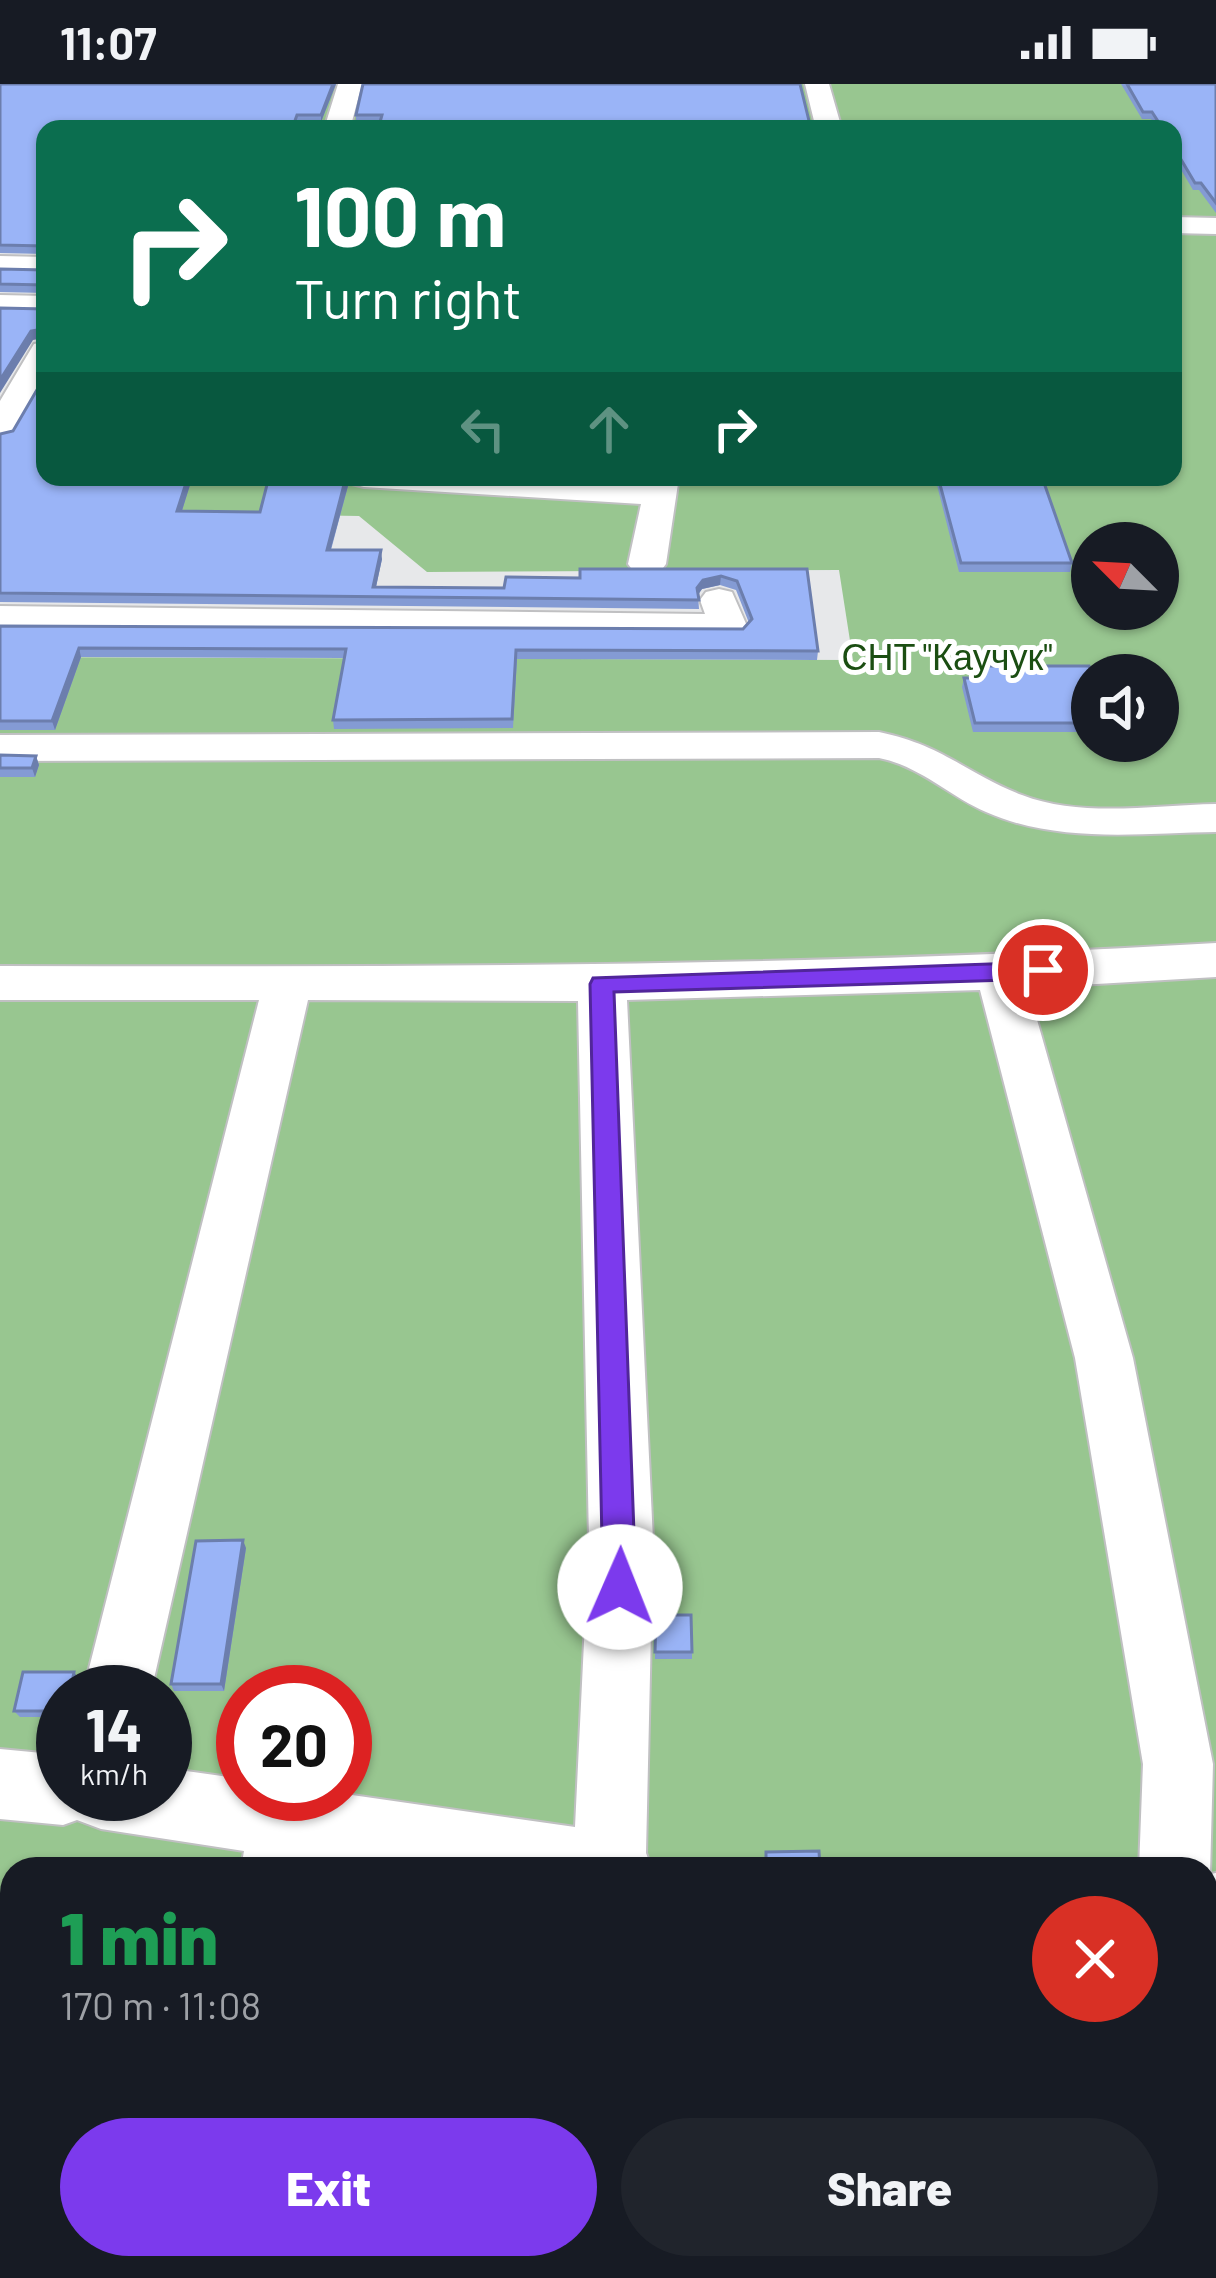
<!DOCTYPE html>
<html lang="en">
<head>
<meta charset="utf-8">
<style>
	body { margin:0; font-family:Barlow,sans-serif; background:#20242c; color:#f1f3f6; height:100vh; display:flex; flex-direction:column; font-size:45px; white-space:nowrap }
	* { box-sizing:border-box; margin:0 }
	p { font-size:39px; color:#9ea1a6 }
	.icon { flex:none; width:66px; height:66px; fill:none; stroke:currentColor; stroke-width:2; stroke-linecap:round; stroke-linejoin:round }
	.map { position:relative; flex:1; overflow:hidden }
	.panel { position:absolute; left:0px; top:1773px; width:1218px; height:423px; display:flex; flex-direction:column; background:#171b24; border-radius:36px 36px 0 0; box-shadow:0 3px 9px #0004 }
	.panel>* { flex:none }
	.hud { position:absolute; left:36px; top:36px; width:1146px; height:366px; border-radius:24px; box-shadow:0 3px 9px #0004; background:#0b6e4f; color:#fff; overflow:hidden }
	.needle { width:78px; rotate:294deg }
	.controls { position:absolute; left:1071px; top:438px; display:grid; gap:24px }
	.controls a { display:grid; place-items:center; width:108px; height:108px; border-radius:50%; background:#171b24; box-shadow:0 3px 9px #0004; font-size:60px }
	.speed { position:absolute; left:36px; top:1581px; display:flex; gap:24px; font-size:60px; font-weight:700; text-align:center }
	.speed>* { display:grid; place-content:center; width:156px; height:156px; border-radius:50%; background:#171b24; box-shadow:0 3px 9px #0004; line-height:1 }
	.speed small { font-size:30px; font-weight:400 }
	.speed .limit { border:18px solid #d22; background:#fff; color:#111 }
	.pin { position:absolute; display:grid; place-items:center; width:102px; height:102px; color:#fff; margin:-51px; border:6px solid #fff; border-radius:50%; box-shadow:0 3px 12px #0007 }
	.me { position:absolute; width:132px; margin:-66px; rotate:1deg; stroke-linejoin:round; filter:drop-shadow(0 0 9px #0008) }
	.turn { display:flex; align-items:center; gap:42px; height:252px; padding:0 60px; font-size:54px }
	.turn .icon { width:156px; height:156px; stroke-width:2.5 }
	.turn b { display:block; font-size:84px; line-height:102px }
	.lanes { display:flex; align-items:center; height:114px; padding:0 60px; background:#0003; justify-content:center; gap:60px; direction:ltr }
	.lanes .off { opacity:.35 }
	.round { display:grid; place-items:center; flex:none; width:126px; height:126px; border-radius:63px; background:#20242c }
	.overview { display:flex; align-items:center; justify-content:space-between; height:204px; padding:0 60px }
	h1 { font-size:72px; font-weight:800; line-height:90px; color:#1e9e55 }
	.button { display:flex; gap:24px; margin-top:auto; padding:24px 60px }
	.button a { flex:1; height:138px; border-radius:72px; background:#7c3aed; color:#fff; font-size:48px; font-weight:800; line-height:138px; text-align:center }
	.button a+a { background:#20242c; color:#f1f3f6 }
	.status { display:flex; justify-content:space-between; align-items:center; height:84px; padding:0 60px; background:#171b24; direction:ltr }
	.status svg { height:33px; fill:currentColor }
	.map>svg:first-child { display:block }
	.green { fill:#98c690; fill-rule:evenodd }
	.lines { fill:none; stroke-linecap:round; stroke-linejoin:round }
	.minor-casing { stroke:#c0c0c2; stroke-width:4 }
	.minor { fill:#fff; fill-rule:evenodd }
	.wall { fill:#849bd4 }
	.shaded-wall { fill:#6c7ead }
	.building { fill:#9ab4f7; stroke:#6c7ead; stroke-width:3 }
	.route { fill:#7c3aed; stroke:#51269a; stroke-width:3 }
	.labels { text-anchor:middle; stroke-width:10; stroke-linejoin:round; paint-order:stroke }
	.far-park-label { font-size:36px; fill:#1b4e12; stroke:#fff }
</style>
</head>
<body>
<div class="status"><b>11:07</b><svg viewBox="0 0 49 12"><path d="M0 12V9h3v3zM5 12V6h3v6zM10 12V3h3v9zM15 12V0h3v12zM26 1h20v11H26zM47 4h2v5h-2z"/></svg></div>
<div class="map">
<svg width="1216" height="2194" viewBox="0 0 1216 2194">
	<rect width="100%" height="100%" fill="#e7e8ea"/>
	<!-- green -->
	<path class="green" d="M0 0H1216V2194H0V573L853 576 839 486 427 488 359 432 130 428 77 393H1173V45H45ZM1092 459H1158V525H1092ZM1092 591H1158V657H1092ZM63 1608H165V1710H63ZM243 1608H345V1710H243ZM12 1785H1206V2184H12Z"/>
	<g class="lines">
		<!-- minor casing -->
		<g class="minor-casing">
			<path id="minor" d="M338 0H362L350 45H324Z
				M805 0H829L842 45H816Z
				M1173 133 1216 134V150L1173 149Z
				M0 172 45 173V191L0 190Z
				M0 211 45 212V230L0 229Z
				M45 258V295L12 353 0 356V317L34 260Z
				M347 393H536L644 399 645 393H679L666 480 660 488H634L628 480 641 420 364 403 352 400Z
				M719 505 732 508 747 542 742 550 0 546V522L705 530 700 516 706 508Z
				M879 648C943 661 967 690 1022 711 1081 734 1154 721 1216 720V748C1140 749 1058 760 986 728 949 712 920 682 879 674L0 677V651Z
				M1216 859V893L1028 904 1133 1274 1213 1680 1210 1790 1216 1789V1863L1206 1864V1785H1139L1143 1680 1075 1274 980 906 627 916 653 1456 646 1769 652 1785H369L315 1777 313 1785H241L244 1767 101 1745 77 1736 63 1741 0 1735V1665L63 1671V1710H165V1684L243 1695V1710H345L575 1743 589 1456 578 917 308 916 151 1608H83L259 916H0V882C405 883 810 883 1216 859Z
				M167 2184H251L250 2194H166Z
				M760 2184H844L845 2194H761Z"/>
		</g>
		<!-- minor -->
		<use href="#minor" class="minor"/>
	</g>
	<!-- wall -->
	<path class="wall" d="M0 0H336L321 38 45 45V170L0 169Z
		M1121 0H1216V129L1199 106H1193L1173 72V45H1157L1151 35H1142Z
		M356 31 811 45 356 38Z
		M0 185 45 186V209L0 208Z
		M0 350 45 393H192L182 427 260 428 346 393 348 402 331 466 382 475 376 503 504 504 580 494 807 485 818 567 817 576 517 575 513 644 334 645 333 636 345 574 81 573 55 646H0V542L743 545 749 539 736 506 720 501 702 505 698 511 699 525 0 518Z
		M929 393H1042L1072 479 1070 488H959L936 397H930Z
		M970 582 1092 592V648H973L962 603 964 594H969Z
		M0 671 36 672 39 681 35 693H0Z
		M246 1464 224 1607H174L171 1600Z
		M656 1531 692 1568V1575H655Z
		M79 1595 76 1608H63V1633H20L14 1627Z"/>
	<!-- shaded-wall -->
	<path class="shaded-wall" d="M333 0H336L321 38V31Z
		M42 245 44 254 33 256 0 309V296L31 247Z
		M188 393 192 395 179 436 177 427Z
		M346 393 348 402 328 475 327 466Z
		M381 466 382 475 374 512 373 503Z
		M721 492 720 501 702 505 696 513 697 504 703 496Z
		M79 564 81 573 55 646 52 637Z
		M36 672 39 681 35 693 32 684Z
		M243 1456 246 1464 224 1607 221 1600Z
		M74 1588 79 1595 76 1608H70Z"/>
	<!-- building -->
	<path class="building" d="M0 0H333L321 31H297L292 45H45V162L0 161Z
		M363 0H800L811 45H378L382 31H356Z
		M1127 0H1216V119L1201 99H1195L1173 62V45H1163L1152 28H1143Z
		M0 185 45 186V201L0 200Z
		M0 224 45 225V248L42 245 31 247 0 296Z
		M45 292V393H188L177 427 260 428 269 393H346L327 466H381L373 503 504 504 506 493 580 494V485H807L818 567 516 566 512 635 333 636 346 565 79 564 52 637H0V542L743 545 752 535 737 497 721 492 703 496 697 504 699 516 0 509V350L13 347Z
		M938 393H1042L1072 479H961Z
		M970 582H1089L1092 592V639H975L964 594H973Z
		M0 671 36 672 32 684H0Z
		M243 1456 221 1600H171L196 1457Z
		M656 1531H691L692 1568H655Z
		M23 1588H74L70 1608H63V1627H14Z
		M819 1767 820 1785H766V1768Z
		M0 2019H12V2073H0Z
		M1216 2104V2161L1206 2162V2105Z"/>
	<!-- route -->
	<path class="route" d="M1043 878 1056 886 1043 895 614 908 636 1503 631 1514 620 1518 608 1514 603 1503 590 900 593 894Z"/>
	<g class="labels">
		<!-- far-park labels -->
		<g class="far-park-label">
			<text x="947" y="586">СНТ "Каучук"</text>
		</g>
	</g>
</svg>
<div class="controls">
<a><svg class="needle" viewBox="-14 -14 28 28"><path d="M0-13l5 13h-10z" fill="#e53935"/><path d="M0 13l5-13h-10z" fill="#9ea1a6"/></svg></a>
<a><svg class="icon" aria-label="sound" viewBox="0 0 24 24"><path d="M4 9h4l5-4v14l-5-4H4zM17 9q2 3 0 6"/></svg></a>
</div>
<div class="speed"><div>14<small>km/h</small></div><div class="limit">20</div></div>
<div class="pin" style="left:1043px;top:886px;background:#d93025"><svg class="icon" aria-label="arrive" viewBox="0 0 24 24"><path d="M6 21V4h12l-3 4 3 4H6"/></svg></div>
<svg class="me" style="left:620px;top:1503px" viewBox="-20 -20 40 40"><circle r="19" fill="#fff"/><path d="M0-13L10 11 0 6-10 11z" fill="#7c3aed"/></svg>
<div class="hud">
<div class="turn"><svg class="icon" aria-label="right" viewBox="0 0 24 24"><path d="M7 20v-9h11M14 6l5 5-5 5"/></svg><div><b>100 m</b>Turn right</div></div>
<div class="lanes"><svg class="icon off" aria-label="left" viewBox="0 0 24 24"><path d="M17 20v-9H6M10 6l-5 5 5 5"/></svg><svg class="icon off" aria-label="ahead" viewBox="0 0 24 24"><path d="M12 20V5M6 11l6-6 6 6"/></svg><svg class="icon" aria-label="right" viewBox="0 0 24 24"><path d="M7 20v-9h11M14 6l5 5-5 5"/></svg></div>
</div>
<section class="panel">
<div class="overview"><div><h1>1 min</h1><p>170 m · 11:08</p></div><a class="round" style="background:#d93025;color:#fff"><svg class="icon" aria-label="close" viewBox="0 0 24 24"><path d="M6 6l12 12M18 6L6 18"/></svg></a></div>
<div class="button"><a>Exit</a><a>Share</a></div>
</section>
</div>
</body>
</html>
